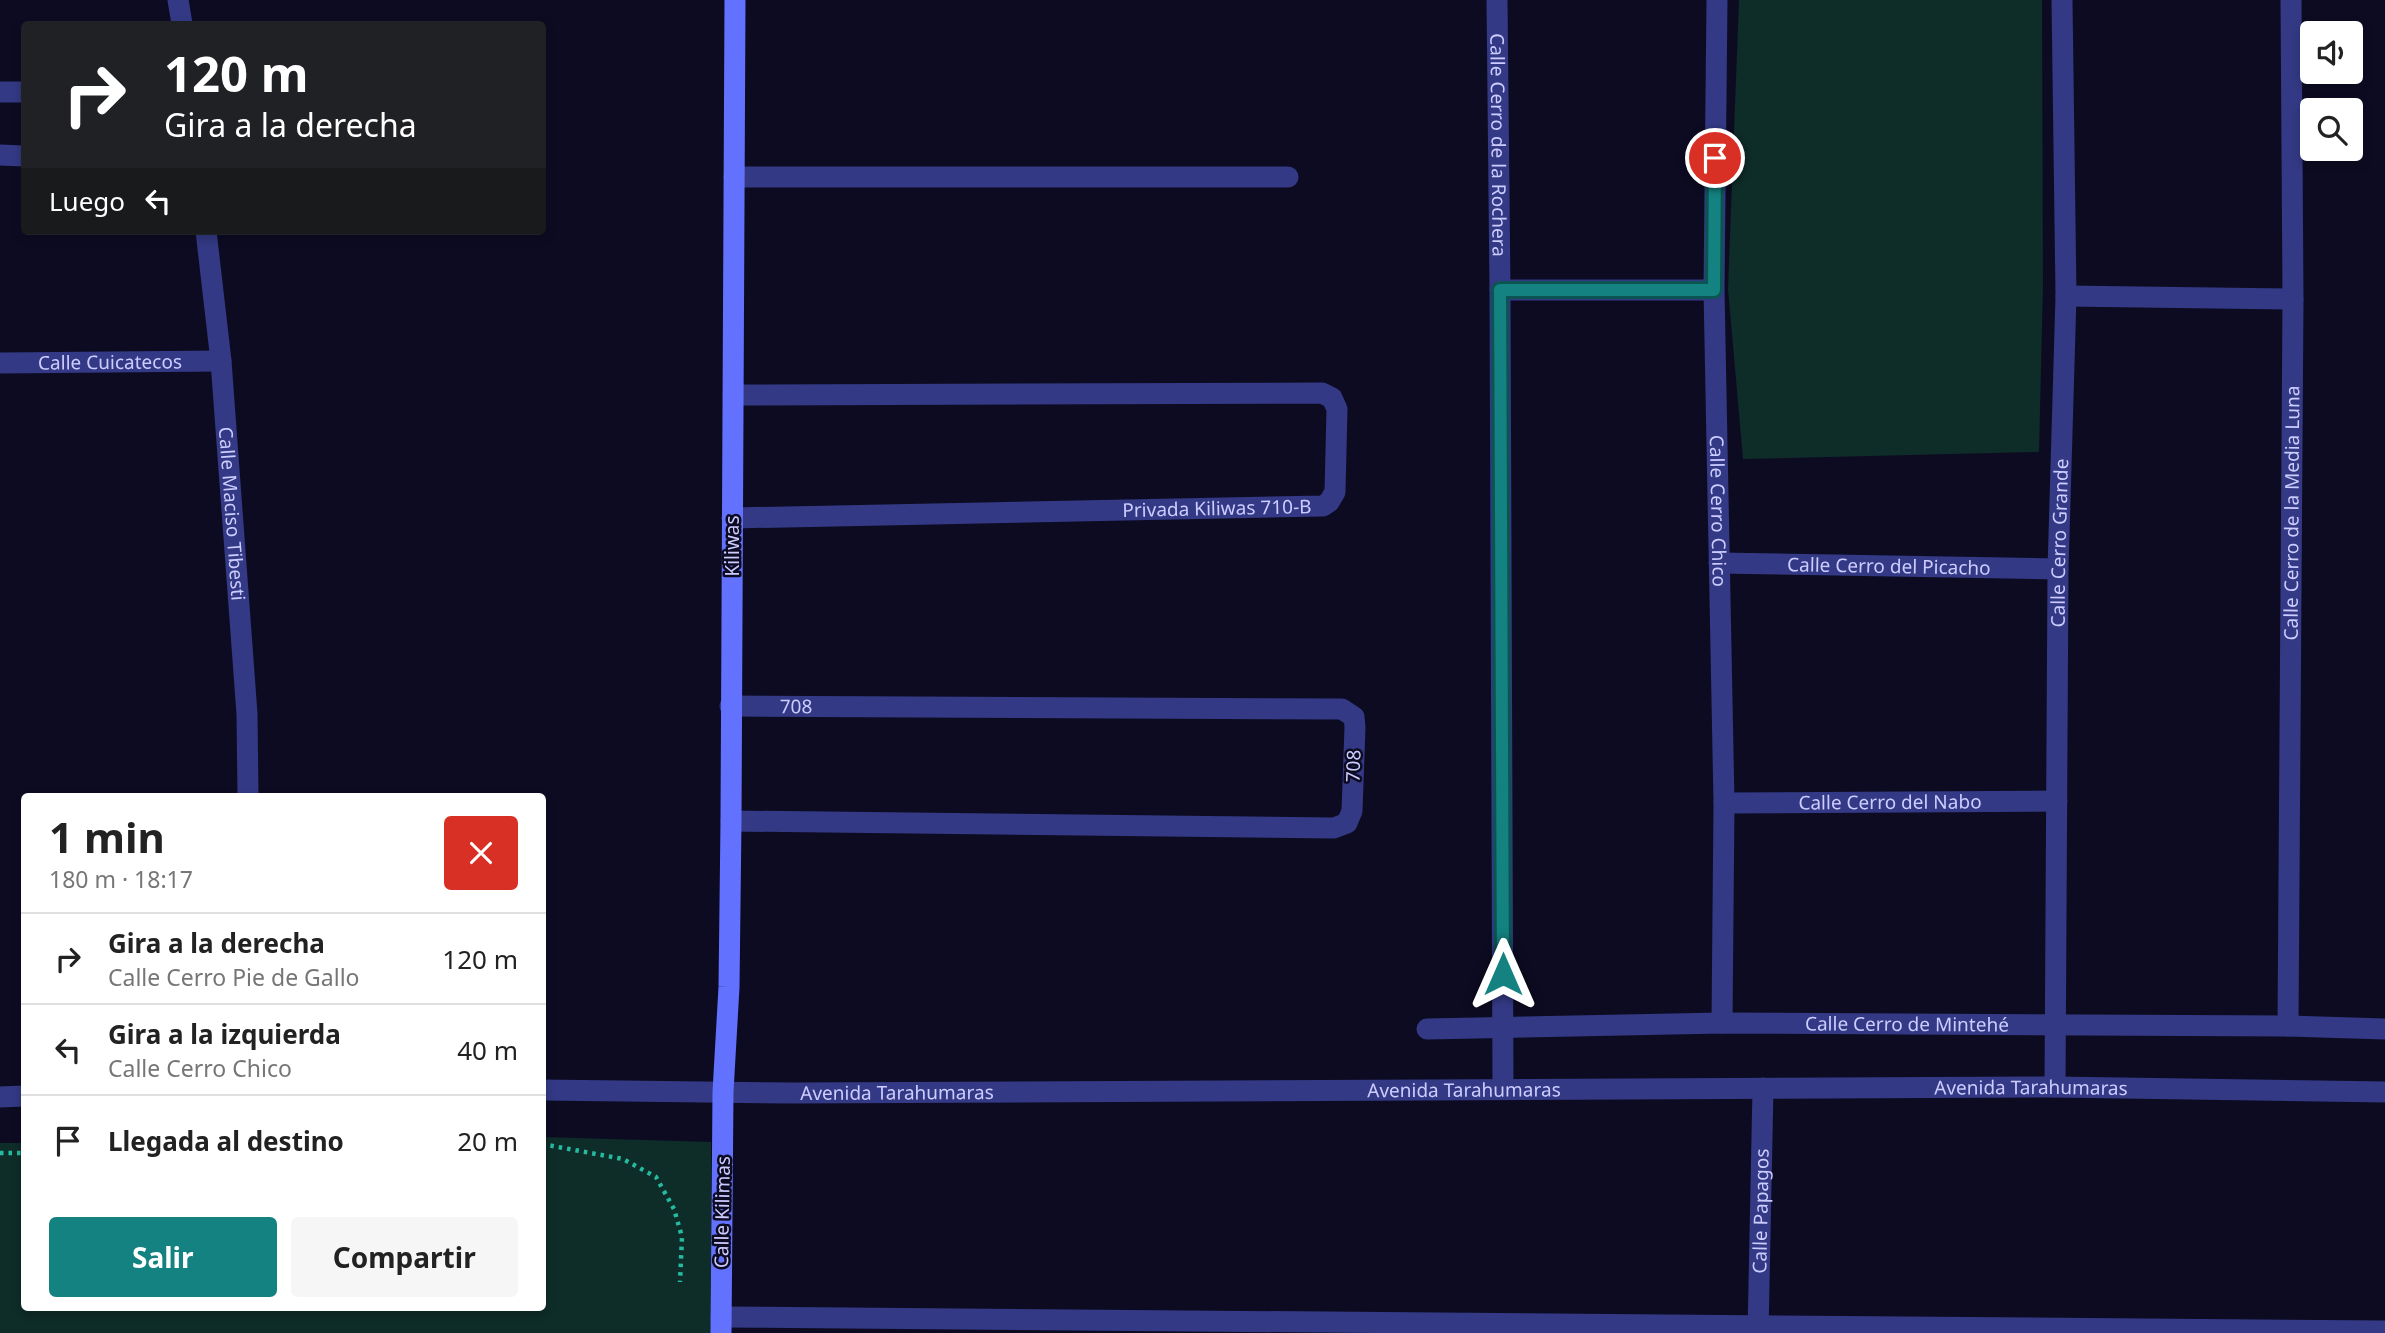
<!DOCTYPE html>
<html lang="es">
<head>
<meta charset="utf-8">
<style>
	body { margin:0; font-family:"Noto Sans",sans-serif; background:#f6f6f6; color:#222; height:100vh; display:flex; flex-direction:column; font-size:26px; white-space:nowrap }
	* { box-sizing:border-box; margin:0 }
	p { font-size:23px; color:#767676 }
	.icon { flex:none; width:38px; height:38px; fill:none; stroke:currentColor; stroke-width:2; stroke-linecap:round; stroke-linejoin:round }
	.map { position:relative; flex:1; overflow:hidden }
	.panel { position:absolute; left:21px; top:793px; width:525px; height:518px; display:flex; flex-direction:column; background:#fff; border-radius:7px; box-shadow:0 4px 10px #0003 }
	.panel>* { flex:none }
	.top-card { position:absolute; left:21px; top:21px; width:525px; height:214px; border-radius:7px; box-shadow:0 4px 10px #0003; background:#202124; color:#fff; overflow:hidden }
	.fabs { position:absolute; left:2300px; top:21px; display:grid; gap:14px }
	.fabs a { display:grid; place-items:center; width:63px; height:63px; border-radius:7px; background:#fff; box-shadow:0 4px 10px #0003; font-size:35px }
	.pin { position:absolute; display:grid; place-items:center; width:60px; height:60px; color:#fff; margin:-30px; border:4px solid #fff; border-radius:50%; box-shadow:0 2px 7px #0007 }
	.me { position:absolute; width:77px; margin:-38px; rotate:0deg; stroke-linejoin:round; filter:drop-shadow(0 0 5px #0008) }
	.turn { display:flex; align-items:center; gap:24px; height:147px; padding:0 28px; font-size:32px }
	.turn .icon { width:91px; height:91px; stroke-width:2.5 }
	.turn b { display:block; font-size:49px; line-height:60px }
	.then { display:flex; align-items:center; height:66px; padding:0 28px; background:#0003; gap:14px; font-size:26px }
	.round { display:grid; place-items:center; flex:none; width:74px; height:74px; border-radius:7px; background:#f6f6f6 }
	.overview { display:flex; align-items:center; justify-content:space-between; height:119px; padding:0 28px }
	h1 { font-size:42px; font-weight:700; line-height:52px }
	.button { display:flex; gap:14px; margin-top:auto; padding:14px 28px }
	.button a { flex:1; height:80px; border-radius:7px; background:#138280; color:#fff; font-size:28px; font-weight:700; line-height:80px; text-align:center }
	.button a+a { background:#f6f6f6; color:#222 }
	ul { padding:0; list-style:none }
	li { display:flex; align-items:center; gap:21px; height:91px; padding:0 28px; border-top:2px solid #e0e0e0 }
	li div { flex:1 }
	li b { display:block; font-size:26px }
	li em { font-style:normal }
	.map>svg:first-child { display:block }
	.green { fill:#0e2c28 }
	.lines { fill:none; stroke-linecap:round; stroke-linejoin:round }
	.path { stroke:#24bba0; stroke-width:4.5; stroke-dasharray:3.5 5; stroke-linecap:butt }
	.street { stroke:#333984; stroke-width:21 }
	.secondary { stroke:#6371ff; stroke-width:21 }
	.route-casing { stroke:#0c5453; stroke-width:18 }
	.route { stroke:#138280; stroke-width:12 }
	.labels { text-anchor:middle; stroke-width:5; stroke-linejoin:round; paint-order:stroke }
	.street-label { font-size:19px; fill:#ccf; stroke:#0d0b22 }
</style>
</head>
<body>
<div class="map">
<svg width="2385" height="1333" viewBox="0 0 2385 1333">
	<rect width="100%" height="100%" fill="#0d0b22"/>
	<!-- green -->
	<path class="green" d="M1739 0H2042L2043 285 2039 452 1743 459 1728 289Z
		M543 1137 711 1142 712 1333H0V1143H24V1307H542Z"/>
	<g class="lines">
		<!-- path -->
		<path class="path" d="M542 1144 623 1159 656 1177 674 1209 682 1237 680 1282
			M0 1153H24"/>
		<!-- street -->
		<g class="street">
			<path d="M178 0 182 24"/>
			<path id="s1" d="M1497 0 1500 290 1503 1089"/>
			<path id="s2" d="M1717 0 1714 290 1724 803 1722 1023"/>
			<path d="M0 92H24"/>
			<path d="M0 155 24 156"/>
			<path d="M734 177H1288"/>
			<path id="s3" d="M206 231 221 361 247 714 248 796"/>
			<path d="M1500 290H1714"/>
			<path d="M2066 296 2293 299"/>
			<path id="s4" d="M0 363 221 361"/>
			<path id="s5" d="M732 518 1323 506 1329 502 1335 492 1337 409 1332 398 1322 393 733 395"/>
			<path id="s6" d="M1719 563 2058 569"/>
			<path id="s7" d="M730 706 1342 709 1354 717 1355 727 1352 811 1347 823 1334 828 731 821"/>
			<path id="s8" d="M1724 803 2057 801"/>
			<path id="s9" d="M2288 1026 2293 299 2291 0"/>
			<path id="s10" d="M1427 1029 1722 1023 2288 1026 2385 1029"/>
			<path id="s11" d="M2055 1087 2058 569 2066 296 2062 0"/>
			<path id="s12" d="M542 1090 792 1093 2055 1087 2385 1092"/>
			<path d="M0 1097 24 1096"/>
			<path d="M721 1317 2385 1331"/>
			<path id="s13" d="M1758 1333 1763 1088"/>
		</g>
		<!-- secondary -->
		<path class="secondary" d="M721 1333 723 1092 729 987 731 821 735 0"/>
	</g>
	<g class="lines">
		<!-- route casing -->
		<g class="route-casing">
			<path id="route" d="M1503 974 1500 290H1714L1715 158"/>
		</g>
		<!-- route -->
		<use href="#route" class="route"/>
	</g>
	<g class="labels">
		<!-- street labels -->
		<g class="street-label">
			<text dy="7" stroke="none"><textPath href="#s1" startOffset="145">Calle Cerro de la Rochera</textPath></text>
			<text dy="7" stroke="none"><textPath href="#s4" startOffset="110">Calle Cuicatecos</textPath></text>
			<text dy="7" stroke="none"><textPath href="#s5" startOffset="485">Privada Kiliwas 710-B</textPath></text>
			<text dy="7" stroke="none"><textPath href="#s2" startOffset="511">Calle Cerro Chico</textPath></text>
			<text dy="7" stroke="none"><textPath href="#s3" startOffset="284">Calle Maciso Tibesti</textPath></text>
			<text dy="7" stroke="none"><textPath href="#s9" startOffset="513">Calle Cerro de la Media Luna</textPath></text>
			<text dy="7" stroke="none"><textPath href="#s11" startOffset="544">Calle Cerro Grande</textPath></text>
			<text transform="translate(732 546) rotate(-90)" y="7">Kiliwas</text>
			<text dy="7" stroke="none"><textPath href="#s6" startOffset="170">Calle Cerro del Picacho</textPath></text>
			<text dy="7" stroke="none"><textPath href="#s7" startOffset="66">708</textPath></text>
			<text transform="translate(1353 766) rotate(-88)" y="7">708</text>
			<text dy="7" stroke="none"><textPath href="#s8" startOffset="166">Calle Cerro del Nabo</textPath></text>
			<text dy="7" stroke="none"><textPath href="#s10" startOffset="480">Calle Cerro de Mintehé</textPath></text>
			<text dy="7" stroke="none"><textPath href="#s12" startOffset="1489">Avenida Tarahumaras</textPath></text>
			<text dy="7" stroke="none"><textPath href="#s12" startOffset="922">Avenida Tarahumaras</textPath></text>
			<text dy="7" stroke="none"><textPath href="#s12" startOffset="355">Avenida Tarahumaras</textPath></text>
			<text dy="7" stroke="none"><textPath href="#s13" startOffset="122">Calle Papagos</textPath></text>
			<text transform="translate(722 1212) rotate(-89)" y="7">Calle Kilimas</text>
		</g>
	</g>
</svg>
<div class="fabs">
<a><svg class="icon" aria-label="sound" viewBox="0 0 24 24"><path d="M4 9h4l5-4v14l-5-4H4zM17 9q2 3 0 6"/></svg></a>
<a><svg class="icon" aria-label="search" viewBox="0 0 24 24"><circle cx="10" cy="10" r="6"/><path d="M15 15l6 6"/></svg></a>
</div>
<div class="pin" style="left:1715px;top:158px;background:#d93025"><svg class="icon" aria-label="arrive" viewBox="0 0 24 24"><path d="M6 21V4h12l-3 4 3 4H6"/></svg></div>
<svg class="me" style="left:1503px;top:974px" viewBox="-20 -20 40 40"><path d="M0-17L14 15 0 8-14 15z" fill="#138280" stroke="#fff" stroke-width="4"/></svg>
<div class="top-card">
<div class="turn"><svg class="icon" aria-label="right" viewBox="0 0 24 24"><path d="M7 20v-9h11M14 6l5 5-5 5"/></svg><div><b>120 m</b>Gira a la derecha</div></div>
<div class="then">Luego<svg class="icon" aria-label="left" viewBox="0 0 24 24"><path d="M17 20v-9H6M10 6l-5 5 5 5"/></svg></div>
</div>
<section class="panel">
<div class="overview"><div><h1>1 min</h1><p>180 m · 18:17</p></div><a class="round" style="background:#d93025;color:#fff"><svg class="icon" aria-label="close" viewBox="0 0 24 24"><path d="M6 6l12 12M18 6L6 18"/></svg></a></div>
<ul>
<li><svg class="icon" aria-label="right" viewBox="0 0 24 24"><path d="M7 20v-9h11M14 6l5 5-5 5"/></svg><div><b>Gira a la derecha</b><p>Calle Cerro Pie de Gallo</p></div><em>120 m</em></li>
<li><svg class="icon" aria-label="left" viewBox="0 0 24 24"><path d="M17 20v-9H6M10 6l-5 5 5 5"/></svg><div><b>Gira a la izquierda</b><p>Calle Cerro Chico</p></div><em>40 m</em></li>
<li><svg class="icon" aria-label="arrive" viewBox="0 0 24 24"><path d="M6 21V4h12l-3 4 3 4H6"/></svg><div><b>Llegada al destino</b></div><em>20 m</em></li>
</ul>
<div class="button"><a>Salir</a><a>Compartir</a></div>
</section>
</div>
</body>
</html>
